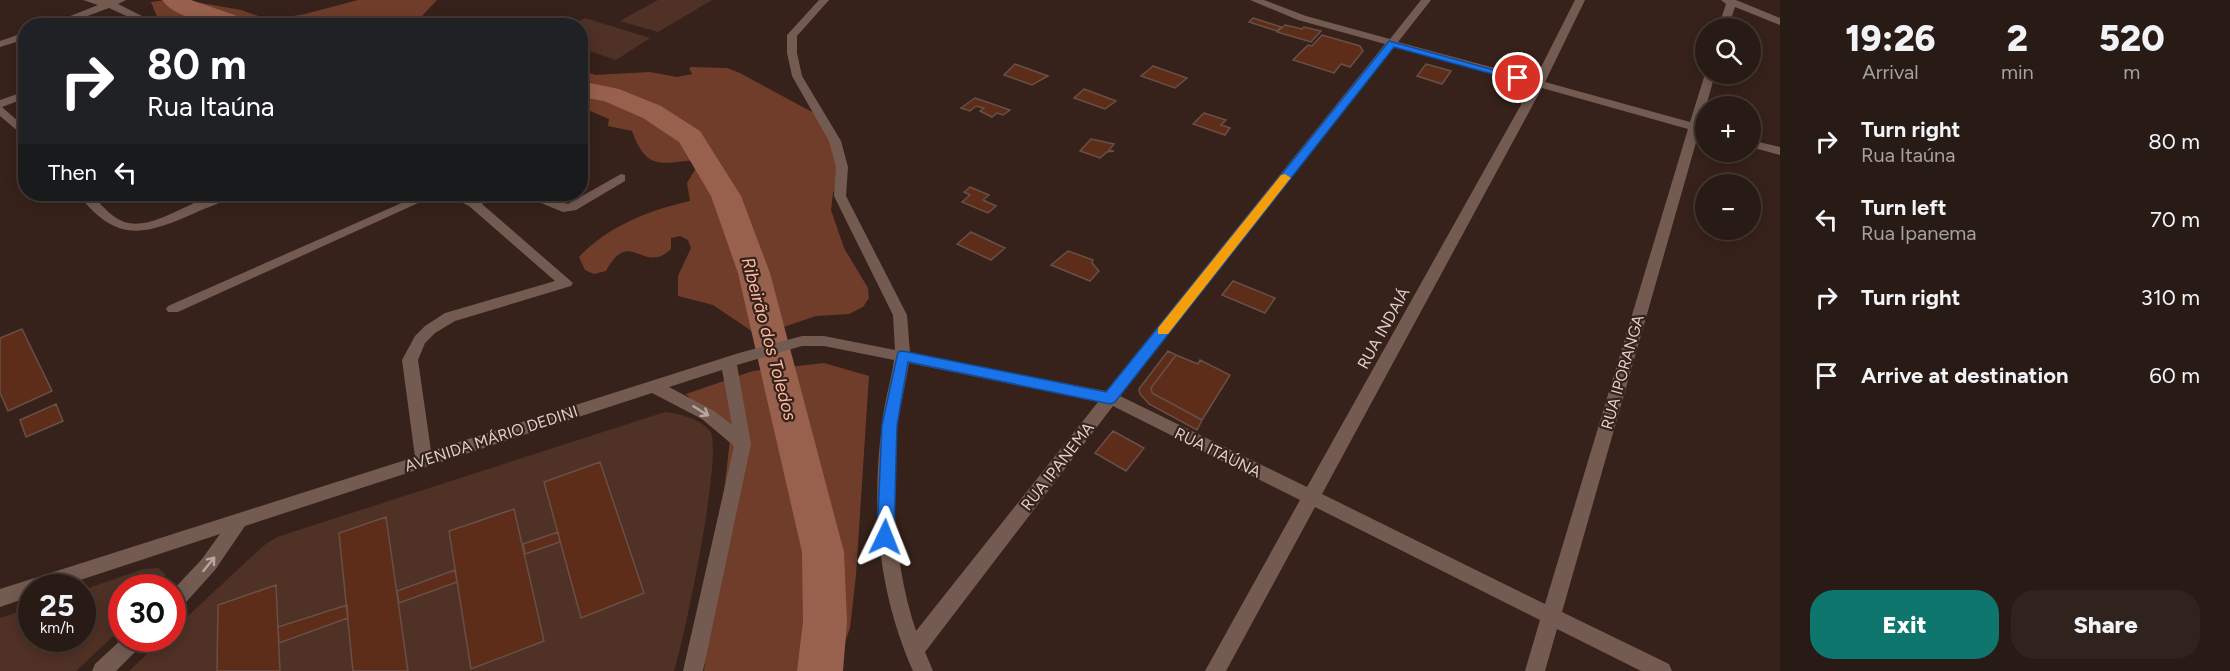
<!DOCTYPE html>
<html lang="en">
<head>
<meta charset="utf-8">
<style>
	body { margin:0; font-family:Figtree,sans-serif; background:#30231d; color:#f1f3f6; height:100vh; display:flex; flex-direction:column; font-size:22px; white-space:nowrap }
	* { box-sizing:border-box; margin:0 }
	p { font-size:20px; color:#a5a1a0 }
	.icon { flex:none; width:33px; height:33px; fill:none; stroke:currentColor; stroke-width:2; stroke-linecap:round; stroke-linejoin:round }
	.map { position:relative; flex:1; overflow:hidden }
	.drawer { display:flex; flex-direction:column; background:#281a14; width:450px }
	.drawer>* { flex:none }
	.hud { position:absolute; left:18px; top:18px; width:570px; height:183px; border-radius:24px; box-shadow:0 3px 15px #0003,0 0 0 2px #443834; background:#202124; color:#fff; overflow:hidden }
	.controls { position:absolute; left:1695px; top:18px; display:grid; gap:12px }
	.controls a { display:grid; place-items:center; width:66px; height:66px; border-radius:50%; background:#281a14; box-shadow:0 3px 15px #0003,0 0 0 2px #443834; font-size:30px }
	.speed { position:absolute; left:18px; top:574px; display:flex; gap:12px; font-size:30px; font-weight:700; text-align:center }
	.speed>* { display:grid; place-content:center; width:78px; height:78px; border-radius:50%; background:#281a14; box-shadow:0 3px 15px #0003,0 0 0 2px #443834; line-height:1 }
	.speed small { font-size:15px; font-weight:400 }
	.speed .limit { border:9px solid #d22; background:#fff; color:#111 }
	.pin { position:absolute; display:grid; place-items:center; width:51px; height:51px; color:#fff; margin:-26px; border:3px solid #fff; border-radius:50%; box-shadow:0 2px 6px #0007 }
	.me { position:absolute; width:66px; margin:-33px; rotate:2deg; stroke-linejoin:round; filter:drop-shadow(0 0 4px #0008) }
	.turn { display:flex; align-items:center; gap:21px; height:126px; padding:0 30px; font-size:27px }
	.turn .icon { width:78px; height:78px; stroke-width:2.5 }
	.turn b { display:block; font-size:42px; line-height:51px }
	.then { display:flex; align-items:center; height:57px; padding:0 30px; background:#0003; gap:12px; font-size:22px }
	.eta { display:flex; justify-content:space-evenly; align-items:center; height:102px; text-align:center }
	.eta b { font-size:36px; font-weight:800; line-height:42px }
	.action { display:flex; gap:12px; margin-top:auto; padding:12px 30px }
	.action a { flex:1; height:69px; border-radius:24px; background:#0f766e; color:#fff; font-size:24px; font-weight:800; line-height:69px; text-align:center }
	.action a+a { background:#30231d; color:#f1f3f6 }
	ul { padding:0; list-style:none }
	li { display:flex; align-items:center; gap:18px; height:78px; padding:0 30px }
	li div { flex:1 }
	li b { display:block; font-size:22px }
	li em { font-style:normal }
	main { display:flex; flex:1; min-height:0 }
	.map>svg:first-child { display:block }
	.green { fill:#503125 }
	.forest { fill:#703d2b }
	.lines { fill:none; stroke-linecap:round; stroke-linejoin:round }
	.river { fill:#97614d; fill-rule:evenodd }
	.building { fill:#5d2d1a; stroke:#685047; stroke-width:1.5 }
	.minor { fill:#735b52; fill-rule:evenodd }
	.oneway { stroke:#b8a69f }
	.route { fill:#1a73e8; stroke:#114b97; stroke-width:1.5 }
	.slow { fill:#f59e0b }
	.labels { text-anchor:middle; stroke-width:4.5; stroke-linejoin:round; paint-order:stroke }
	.street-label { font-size:16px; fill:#ddcfc9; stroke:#36221a }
	.water-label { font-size:18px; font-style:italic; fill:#febba3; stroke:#36221a }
</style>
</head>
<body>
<main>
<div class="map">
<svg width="1780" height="671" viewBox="0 0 1780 671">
	<rect width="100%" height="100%" fill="#36221a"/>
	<!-- green -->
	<path class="green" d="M658 0H712L658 32 620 21Z
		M585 18 650 38 616 60 581 48 580 26 571 25Z
		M665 412C681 414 699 418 710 431 724 449 684 642 674 671H129L163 639H172L173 630 263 546 277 537Z
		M158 568 166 575 164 588H122L121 629 76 671H0V618L31 608 32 639H82L83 590 143 569Z"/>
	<!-- forest -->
	<path class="forest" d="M165 0 190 1 241 10 270 20 305 14 358 0H437L422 16 425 26 154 25 158 19 151 2Z
		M581 62 587 72 595 75 650 72 677 77 692 74 689 68 692 67 727 68 740 73 814 113 845 167 833 193 831 210 844 248 868 288 869 298 863 307 849 314 816 316 769 332H753L713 305 678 296V276L691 248 688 240 680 236 671 238V249C643 276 630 226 606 271L594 274 585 270 579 257C608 226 650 210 690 201L687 183 699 163 695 160C658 164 646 169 632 131L608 126 609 119 581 107Z
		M824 363 869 376 856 575 850 628 835 671H704L730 439 686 394 753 371Z"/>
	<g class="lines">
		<!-- river -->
		<path class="river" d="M162 0H191L252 21 255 26C230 26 178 23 162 0Z
			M580 81 619 89 661 106 700 131 741 196 770 273 844 552 847 622 843 671H797L803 622 802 552 738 273 711 196 679 142 643 118 604 101 580 97Z"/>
	</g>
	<!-- building -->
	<path class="building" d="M1253 18 1272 24 1281 27 1277 31 1249 22Z
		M1285 25 1302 29 1304 27 1321 31 1311 42 1277 32Z
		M1322 35 1360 46 1363 51 1350 67 1341 64 1334 73 1293 60 1308 45 1312 46Z
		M1015 64 1048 76 1032 85 1004 75Z
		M1426 64 1451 71 1442 84 1417 76Z
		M1153 66 1187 78 1175 88 1141 76Z
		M1084 89 1116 101 1105 109 1074 98Z
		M975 98 1010 110 1003 115 997 113 992 117 980 111 984 108 976 106 970 111 961 108Z
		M1204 113 1226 120 1221 125 1230 128 1225 135 1193 124Z
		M1091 139 1114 144 1109 150 1114 151 1107 152 1100 158 1080 151Z
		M970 187 989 195 983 200 996 206 988 213 962 202 970 195 964 192Z
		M971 232 1005 248 991 260 957 244Z
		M1068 251 1093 260 1092 263 1099 271 1090 281 1051 265Z
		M1233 281 1275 298 1265 313 1222 295Z
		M22 329 52 391 8 411 0 393V338Z
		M1168 351 1176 355 1151 388 1152 393 1202 420 1197 430 1149 404 1140 394 1139 389Z
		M1176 355 1198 364 1200 360 1230 375 1202 420 1152 393 1151 388Z
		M56 404 63 421 26 437 20 420Z
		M1113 431 1144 448 1126 471 1095 453Z
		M600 462 644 593 581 618 544 482Z
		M514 509 544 641 471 669 449 531Z
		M386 517 408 671H353L339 533Z
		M558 532 560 542 525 554 523 544Z
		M455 570 457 582 399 603 397 591Z
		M276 585 280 671H217L218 605Z
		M347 605 348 618 279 643 278 627Z"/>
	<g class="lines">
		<!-- minor -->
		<path class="minor" d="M83 0H126L118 4 162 26H148L109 8 61 26H45L98 5Z
			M819 0H829L797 36V53L802 76 841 141 848 167 846 196 907 315 910 353 1106 391 1385 44 1298 20 1250 0H1264L1306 16 1390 39 1421 0H1431L1398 42 1535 79 1575 0H1585L1545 82 1690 122 1705 74H1715L1701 125 1706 126V133L1699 132 1562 612 1669 664 1672 671H1641L1557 629 1545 671H1525L1540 620 1315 507 1226 671H1205L1300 500 1113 406 925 652 933 671H913C878 591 871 511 882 424 884 402 891 382 894 360L824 346H802L737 365 751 444 703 671H683L734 446 702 419 652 393 245 526 215 570 179 610 172 612V591L202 559 220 534 56 588H32V596L0 607V589L415 457 402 360 415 336 425 326 445 313 555 281 469 206 451 197 450 194H465L474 198 482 194H497L482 204 573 283 571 286 455 321 435 333 425 343 418 360 431 451 739 353 802 336H824L895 350 893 315 834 196 836 167 829 141 792 76 787 53V35ZM1394 47 1532 85 1307 487 1120 396ZM1542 88 1688 129 1545 604 1322 494ZM909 363 1098 402 916 631C894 564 890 492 898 422 901 402 906 383 909 363ZM722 370 732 425 714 411 669 387Z
			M1721 0H1736L1780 18V25L1735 7 1728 28H1718L1726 4Z
			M26 32V39L0 47V41Z
			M26 91V98L2 107 26 128V138L0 116V100Z
			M1750 140 1780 147V155L1750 147Z
			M621 174 625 175V181L576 210 563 212 519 194H536L568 204Z
			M78 194H91C100 203 110 216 122 221 155 235 198 190 232 194 224 203 207 207 195 213 143 236 116 243 78 194Z
			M422 194H438L178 312H168L166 309 168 306Z
			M122 639H145L142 645 116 671H92L95 664Z"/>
	</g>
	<!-- one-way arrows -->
	<defs><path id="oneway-shaft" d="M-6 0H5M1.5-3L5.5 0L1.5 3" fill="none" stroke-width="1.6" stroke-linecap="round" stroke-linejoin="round" transform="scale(1.5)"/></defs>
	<g class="oneway">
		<use href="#oneway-shaft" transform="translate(701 411) rotate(32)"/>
		<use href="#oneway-shaft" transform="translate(209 564) rotate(-51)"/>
	</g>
	<!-- route -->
	<path class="route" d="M1389 41 1523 78 1518 81 1394 47 1115 402 1110 404 908 362 897 425 894 537 891 542H879L877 537 882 425 898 352 903 351 1106 392Z"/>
	<!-- slow -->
	<path class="slow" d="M1285 174 1291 178 1289 180 1168 334H1158V328L1281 175Z"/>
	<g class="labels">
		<!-- street labels -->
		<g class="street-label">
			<text transform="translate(1383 328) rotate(-61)" y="6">RUA INDAIÁ</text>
			<text transform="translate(1622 372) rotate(-74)" y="6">RUA IPORANGA</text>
			<text transform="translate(491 438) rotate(-18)" y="6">AVENIDA MÁRIO DEDINI</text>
			<text transform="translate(1218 452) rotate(26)" y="6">RUA ITAÚNA</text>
			<text transform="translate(1057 466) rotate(-52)" y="6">RUA IPANEMA</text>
		</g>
		<!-- water labels -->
		<g class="water-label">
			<text transform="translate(769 339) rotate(75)" y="6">Ribeirão dos Toledos</text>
		</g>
	</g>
</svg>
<div class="controls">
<a><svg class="icon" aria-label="search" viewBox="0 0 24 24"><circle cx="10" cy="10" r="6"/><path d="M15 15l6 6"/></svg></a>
<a>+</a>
<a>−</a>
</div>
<div class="speed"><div>25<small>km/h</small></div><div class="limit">30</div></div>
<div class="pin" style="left:1518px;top:78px;background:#d93025"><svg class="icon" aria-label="arrive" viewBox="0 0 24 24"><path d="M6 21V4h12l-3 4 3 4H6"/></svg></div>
<svg class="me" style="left:885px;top:537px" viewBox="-20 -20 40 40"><path d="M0-17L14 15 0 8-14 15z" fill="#1a73e8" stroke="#fff" stroke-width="4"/></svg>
<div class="hud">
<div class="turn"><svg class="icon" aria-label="right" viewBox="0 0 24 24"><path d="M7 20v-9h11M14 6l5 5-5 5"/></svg><div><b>80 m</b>Rua Itaúna</div></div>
<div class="then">Then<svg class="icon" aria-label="left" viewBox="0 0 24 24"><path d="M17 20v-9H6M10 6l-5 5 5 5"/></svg></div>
</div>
</div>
<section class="drawer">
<div class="eta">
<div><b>19:26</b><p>Arrival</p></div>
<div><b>2</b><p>min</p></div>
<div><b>520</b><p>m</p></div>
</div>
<ul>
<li><svg class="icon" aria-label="right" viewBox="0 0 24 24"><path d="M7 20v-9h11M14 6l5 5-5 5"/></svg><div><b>Turn right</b><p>Rua Itaúna</p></div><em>80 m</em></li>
<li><svg class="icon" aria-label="left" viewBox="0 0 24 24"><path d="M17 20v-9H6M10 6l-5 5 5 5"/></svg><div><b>Turn left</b><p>Rua Ipanema</p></div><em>70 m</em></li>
<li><svg class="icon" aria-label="right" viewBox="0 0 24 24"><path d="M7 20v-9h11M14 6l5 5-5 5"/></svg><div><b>Turn right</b></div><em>310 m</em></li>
<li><svg class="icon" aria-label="arrive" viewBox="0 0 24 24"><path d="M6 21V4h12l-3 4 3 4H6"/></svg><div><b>Arrive at destination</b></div><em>60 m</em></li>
</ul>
<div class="action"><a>Exit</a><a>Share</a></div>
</section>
</main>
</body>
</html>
